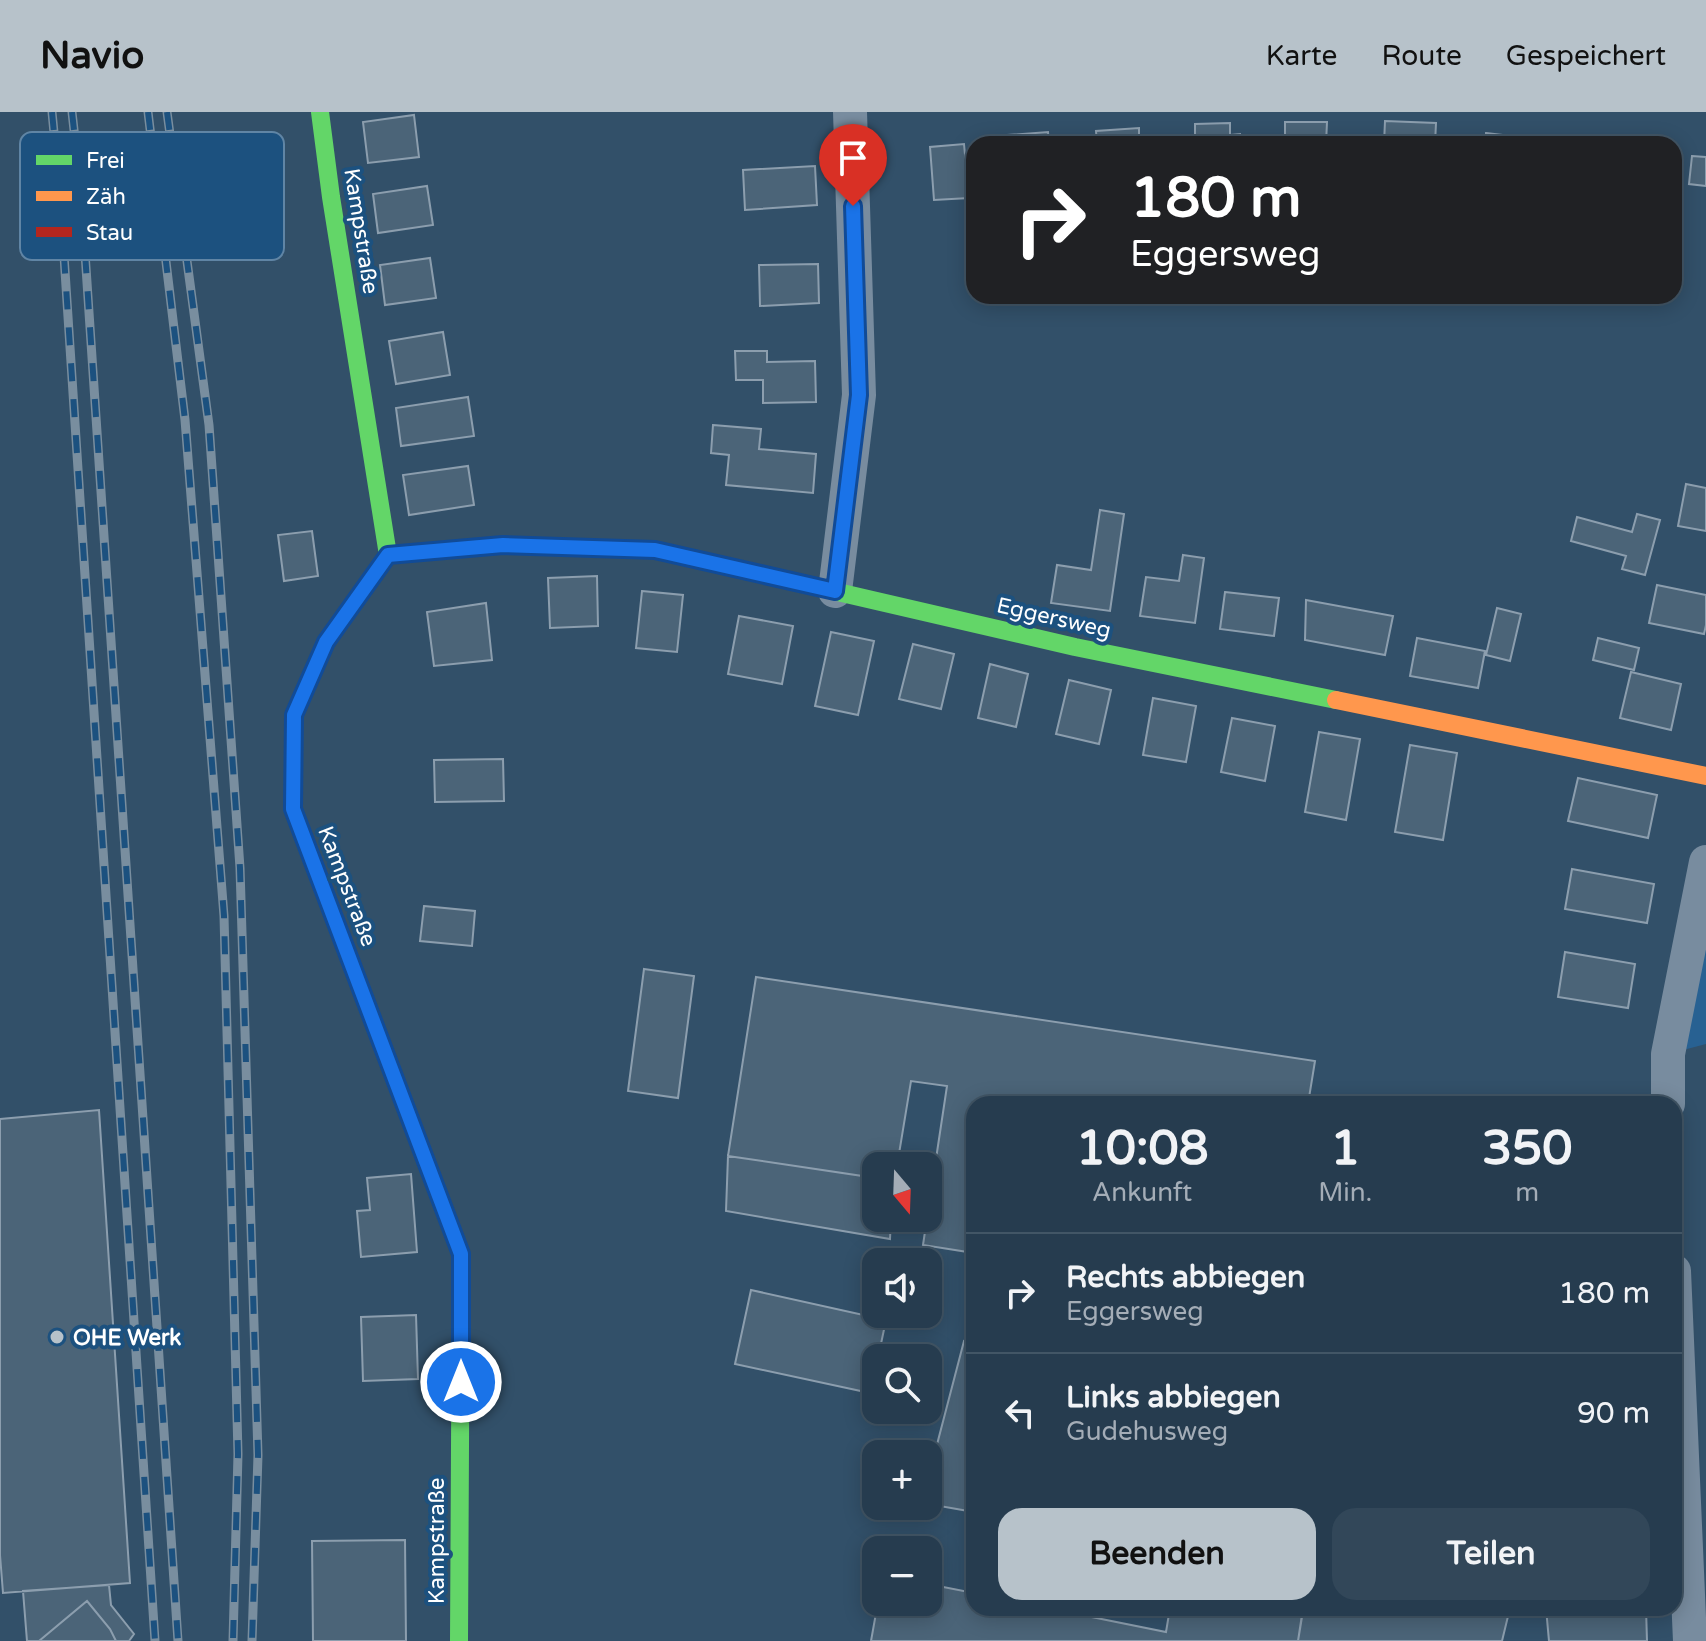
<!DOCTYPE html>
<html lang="de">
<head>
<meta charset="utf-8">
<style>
	body { margin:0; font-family:"Varela Round",sans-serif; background:#324759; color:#f1f3f6; height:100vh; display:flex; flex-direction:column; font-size:30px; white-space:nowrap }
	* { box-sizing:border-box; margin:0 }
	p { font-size:26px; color:#a4adb7 }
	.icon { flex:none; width:44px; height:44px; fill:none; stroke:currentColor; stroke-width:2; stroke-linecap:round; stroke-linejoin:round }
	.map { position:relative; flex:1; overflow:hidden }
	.panel { position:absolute; left:966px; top:984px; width:716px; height:520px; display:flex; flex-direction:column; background:#263c4f; border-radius:24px; box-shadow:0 4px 20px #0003,0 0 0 2px #425666 }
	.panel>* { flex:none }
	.top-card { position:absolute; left:966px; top:24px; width:716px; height:168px; border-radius:24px; box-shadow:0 4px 20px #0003,0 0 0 2px #425666; background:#202124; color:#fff; overflow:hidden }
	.needle { width:52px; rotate:161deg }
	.fabs { position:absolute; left:862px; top:1040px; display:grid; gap:16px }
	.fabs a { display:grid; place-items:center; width:80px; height:80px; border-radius:16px; background:#263c4f; box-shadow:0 4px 20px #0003,0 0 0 2px #425666; font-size:40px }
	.pin { position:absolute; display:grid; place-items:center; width:68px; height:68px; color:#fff; margin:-82px -34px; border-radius:50% 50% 50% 0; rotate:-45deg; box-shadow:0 0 8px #0007 }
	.pin .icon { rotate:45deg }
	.me { position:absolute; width:88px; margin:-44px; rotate:0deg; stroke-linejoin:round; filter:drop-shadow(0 0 6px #0008) }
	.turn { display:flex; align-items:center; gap:28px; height:168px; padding:0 32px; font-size:36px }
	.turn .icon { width:104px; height:104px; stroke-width:2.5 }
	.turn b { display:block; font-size:56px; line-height:68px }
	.eta { display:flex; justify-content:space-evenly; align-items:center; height:136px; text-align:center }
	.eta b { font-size:48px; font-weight:700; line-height:56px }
	.action { display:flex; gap:16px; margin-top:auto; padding:16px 32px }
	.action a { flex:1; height:92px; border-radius:24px; background:#b7c2ca; color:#111; font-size:32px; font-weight:700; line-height:92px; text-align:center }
	.action a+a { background:#324759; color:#f1f3f6 }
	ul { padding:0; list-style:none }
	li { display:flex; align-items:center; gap:24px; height:120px; padding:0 32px; border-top:2px solid #425666 }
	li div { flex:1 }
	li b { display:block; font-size:30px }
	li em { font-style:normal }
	header { display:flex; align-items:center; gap:48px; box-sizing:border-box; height:112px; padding:0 40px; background:#b7c2ca; color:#111 }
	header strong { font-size:38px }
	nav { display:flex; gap:44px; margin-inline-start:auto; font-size:28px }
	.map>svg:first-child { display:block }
	.green { fill:#286192 }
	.building { fill:#4b6478; stroke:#8c9eae; stroke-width:2 }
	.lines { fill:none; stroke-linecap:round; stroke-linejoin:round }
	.street { stroke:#788c9f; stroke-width:34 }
	.fast { stroke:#63d668; stroke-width:18 }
	.slow { stroke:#ff974d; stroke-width:18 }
	.jam { stroke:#b3261e; stroke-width:18 }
	.rail-casing { stroke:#798e9f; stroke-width:9 }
	.rail { stroke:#1c517f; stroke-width:6; stroke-dasharray:18; stroke-linecap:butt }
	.route-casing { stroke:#114b97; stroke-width:20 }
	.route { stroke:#1a73e8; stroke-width:14 }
	.poi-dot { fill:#b7c2ca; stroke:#1c517f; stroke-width:3 }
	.labels { text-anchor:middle; stroke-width:8; stroke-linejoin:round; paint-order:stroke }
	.street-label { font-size:22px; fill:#fff; stroke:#1c517f }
	.poi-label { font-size:22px; font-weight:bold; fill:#fff; stroke:#1c517f; text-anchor:start }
	.key { fill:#1c517f; stroke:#6085a5; stroke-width:2 }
	.key-label { font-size:22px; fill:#fff }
</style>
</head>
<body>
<header>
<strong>Navio</strong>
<nav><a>Karte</a><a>Route</a><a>Gespeichert</a></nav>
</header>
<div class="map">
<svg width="1706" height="1529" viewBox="0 0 1706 1529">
	<rect width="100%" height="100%" fill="#325069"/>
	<!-- green -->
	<path class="green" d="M1706 750V932L1668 942Z"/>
	<!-- building -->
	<path class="building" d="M414 3 419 45 368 51 363 10Z
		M1385 9 1436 11 1435 32H1384Z
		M1285 10H1327L1326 32H1285Z
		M1230 11V23L1240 22V32H1195V12Z
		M1139 16V32H1097L1096 19Z
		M1048 20 1049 32H1009L1008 23Z
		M1486 21 1527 26V32H1485Z
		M964 32 969 86 934 88 930 35Z
		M1692 44 1706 45V74L1689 72Z
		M815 54 817 93 745 98 743 58Z
		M427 74 433 113 378 121 373 82Z
		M430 146 436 186 385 193 380 153Z
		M818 152 819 191 760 194 759 153Z
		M443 220 450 263 396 272 389 229Z
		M735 239H767V250L815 249 816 290 763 291V268H736Z
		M468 285 474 324 401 334 396 296Z
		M713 313 761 317 759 337 816 342 813 381 726 373 729 343 711 341Z
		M468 354 474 393 409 403 403 363Z
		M1686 372 1706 376V419L1678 414Z
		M1100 398 1124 402 1110 499 1051 491 1057 453 1091 458Z
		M1637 402 1660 408 1645 463 1622 457 1626 444 1571 429 1577 405 1632 420Z
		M312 419 318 464 284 469 278 423Z
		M1183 443 1204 446 1195 511 1140 504 1146 465 1179 469Z
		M597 464 598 514 550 516 548 466Z
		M1657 473 1706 483V513L1704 522 1649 511Z
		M642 479 683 483 677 540 636 536Z
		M1225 480 1279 486 1274 524 1220 517Z
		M1306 488 1393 504 1385 543 1305 528Z
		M486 491 492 548 434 554 427 500Z
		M1497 496 1521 502 1510 549 1486 543Z
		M739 504 793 514 782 572 728 562Z
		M831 520 874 529 858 603 815 594Z
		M1417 526 1485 539 1478 576 1410 564Z
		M1598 526 1639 536 1634 558 1593 548Z
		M913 532 954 542 941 597 899 587Z
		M990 552 1028 562 1016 615 978 606Z
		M1631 560 1681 572 1671 618 1620 606Z
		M1069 568 1111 578 1099 632 1056 622Z
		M1153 586 1196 594 1186 650 1143 643Z
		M1232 606 1275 614 1265 669 1221 660Z
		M1319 620 1360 627 1346 708 1305 700Z
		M1410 633 1457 641 1443 728 1395 720Z
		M503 647 504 689 435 690 434 648Z
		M1578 666 1657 683 1648 726 1568 709Z
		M1572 757 1654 772 1647 811 1565 797Z
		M424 794 475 799 472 834 420 829Z
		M1565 840 1635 852 1628 896 1558 885Z
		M644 857 694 864 678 986 628 979Z
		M756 865 1315 949 1308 992H974V1141L923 1133 947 974 911 969 897 1054H876V1066L728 1044Z
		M99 998 130 1471 3 1481 0 1443V1007Z
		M728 1044 876 1066V1106H891L890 1127 726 1099Z
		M411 1062 417 1140 361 1145 357 1099 370 1098 367 1066Z
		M751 1178 886 1208 878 1246H876L870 1281 735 1252Z
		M416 1203 418 1267 363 1269 361 1205Z
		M964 1229 974 1232V1400L928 1392V1367Z
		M405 1428 406 1529H313L312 1429Z
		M928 1472 974 1481V1496H1047L1166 1520 1170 1496H1262L1302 1505 1298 1529H871L878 1490H928Z
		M109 1473 111 1493 134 1522 129 1529H116L110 1517 87 1489 39 1529H27L23 1479Z
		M87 1489 110 1517 116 1529H39Z
		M1303 1496H1510L1502 1529H1298Z
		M1546 1496H1646L1647 1529H1549Z"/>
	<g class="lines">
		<!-- street -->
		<path class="street" d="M835 479 859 283 850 0
			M1668 992V942L1706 750
			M1674 1159 1690 1529"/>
		<!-- fast -->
		<path class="fast" d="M704 449 1075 535 1336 588
			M310 567 326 530 388 443 331 85 320 0
			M410 1007 461 1142 459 1529"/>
		<!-- slow -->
		<path class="slow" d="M388 443 503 433 655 438 704 449
			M1336 588 1706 664"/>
		<!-- jam -->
		<path class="jam" d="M310 567 294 603 293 697 410 1007"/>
		<!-- rail casing -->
		<g class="rail-casing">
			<path id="rail" d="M52 0 60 83 155 1529
				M72 0 81 81 178 1529
				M148 0 185 308 224 804 238 1342 233 1529
				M167 0 209 313 240 756 258 1343 252 1529"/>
		</g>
		<!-- rail -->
		<use href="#rail" class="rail"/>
	</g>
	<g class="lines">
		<!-- route casing -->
		<g class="route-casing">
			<path id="route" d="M461 1270V1142L293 697 294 603 326 530 388 443 503 433 655 438 835 479 859 283 853 94"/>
		</g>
		<!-- route -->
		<use href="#route" class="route"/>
	</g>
	<!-- markers -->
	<circle class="poi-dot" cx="57" cy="1225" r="8"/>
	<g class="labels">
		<!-- street labels -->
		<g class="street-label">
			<text transform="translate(362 119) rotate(81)" y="8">Kampstraße</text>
			<text transform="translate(1054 505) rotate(13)" y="8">Eggersweg</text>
			<text transform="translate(348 774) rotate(69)" y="8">Kampstraße</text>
			<text transform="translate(436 1429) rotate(-90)" y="8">Kampstraße</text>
		</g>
		<!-- poi labels -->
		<g class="poi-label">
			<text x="73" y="1233">OHE Werk</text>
		</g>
	</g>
	<!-- legend -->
	<rect x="20" y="20" width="264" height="128" rx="12" class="key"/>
	<rect x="36" y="43" width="36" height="10" fill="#63d668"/>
	<rect x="36" y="79" width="36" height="10" fill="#ff974d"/>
	<rect x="36" y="115" width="36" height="10" fill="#b3261e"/>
	<g class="key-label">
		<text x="86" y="56">Frei</text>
		<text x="86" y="92">Zäh</text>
		<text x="86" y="128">Stau</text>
	</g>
</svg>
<div class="fabs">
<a><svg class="needle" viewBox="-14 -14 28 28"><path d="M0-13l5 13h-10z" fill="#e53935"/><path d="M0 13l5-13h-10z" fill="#a4adb7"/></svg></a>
<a><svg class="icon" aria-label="sound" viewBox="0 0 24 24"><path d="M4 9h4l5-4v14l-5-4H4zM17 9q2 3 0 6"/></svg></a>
<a><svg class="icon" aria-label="search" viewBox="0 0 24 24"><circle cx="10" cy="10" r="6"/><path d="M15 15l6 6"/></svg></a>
<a>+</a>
<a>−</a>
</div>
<div class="pin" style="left:853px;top:94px;background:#d93025"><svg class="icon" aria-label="arrive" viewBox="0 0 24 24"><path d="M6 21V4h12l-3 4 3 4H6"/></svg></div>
<svg class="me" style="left:461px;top:1270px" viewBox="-20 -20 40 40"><circle r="17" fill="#1a73e8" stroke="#fff" stroke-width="3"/><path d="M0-11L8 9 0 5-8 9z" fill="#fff"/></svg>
<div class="top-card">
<div class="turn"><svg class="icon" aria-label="right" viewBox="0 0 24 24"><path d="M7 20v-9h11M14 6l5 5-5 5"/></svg><div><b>180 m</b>Eggersweg</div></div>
</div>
<section class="panel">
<div class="eta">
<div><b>10:08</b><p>Ankunft</p></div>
<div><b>1</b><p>Min.</p></div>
<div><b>350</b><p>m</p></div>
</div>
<ul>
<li><svg class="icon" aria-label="right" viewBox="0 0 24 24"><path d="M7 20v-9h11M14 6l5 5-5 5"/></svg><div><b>Rechts abbiegen</b><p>Eggersweg</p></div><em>180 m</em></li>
<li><svg class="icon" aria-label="left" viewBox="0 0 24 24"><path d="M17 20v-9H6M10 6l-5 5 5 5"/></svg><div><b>Links abbiegen</b><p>Gudehusweg</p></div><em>90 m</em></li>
</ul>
<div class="action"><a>Beenden</a><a>Teilen</a></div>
</section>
</div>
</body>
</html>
